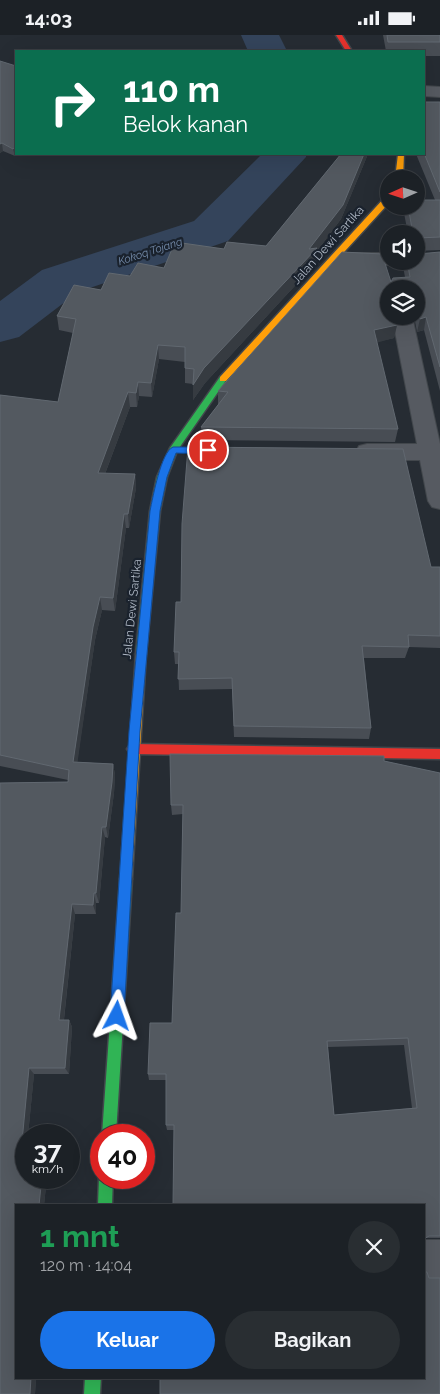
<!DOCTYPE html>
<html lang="id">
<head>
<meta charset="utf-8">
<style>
	body { margin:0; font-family:Raleway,sans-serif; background:#292e32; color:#f1f3f6; height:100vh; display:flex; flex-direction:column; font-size:19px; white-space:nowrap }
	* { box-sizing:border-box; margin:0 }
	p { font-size:16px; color:#a0a3a7 }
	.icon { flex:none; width:28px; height:28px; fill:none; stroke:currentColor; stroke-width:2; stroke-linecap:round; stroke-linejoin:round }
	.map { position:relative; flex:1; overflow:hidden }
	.drawer { position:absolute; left:15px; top:1169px; width:410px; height:175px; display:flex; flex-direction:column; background:#1c2126; border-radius:0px; box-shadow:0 5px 20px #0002,0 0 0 1px #3a3e43 }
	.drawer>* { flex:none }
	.banner { position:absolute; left:15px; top:15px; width:410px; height:105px; border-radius:0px; box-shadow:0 5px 20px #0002,0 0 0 1px #3a3e43; background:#0b6e4f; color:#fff; overflow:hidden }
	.needle { width:32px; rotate:267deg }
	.fabs { position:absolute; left:380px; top:135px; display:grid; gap:10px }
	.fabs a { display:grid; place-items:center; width:45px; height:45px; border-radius:50%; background:#1c2126; box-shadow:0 5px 20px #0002,0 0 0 1px #3a3e43; font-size:25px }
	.speed { position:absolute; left:15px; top:1089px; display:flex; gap:10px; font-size:25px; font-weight:700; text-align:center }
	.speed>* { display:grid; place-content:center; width:65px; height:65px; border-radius:50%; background:#1c2126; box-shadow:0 5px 20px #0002,0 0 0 1px #3a3e43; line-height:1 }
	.speed small { font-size:12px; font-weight:400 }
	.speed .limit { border:8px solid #d22; background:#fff; color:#111 }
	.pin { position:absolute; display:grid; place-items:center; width:42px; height:42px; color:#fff; margin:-21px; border:2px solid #fff; border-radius:50%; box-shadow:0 1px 5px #0007 }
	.me { position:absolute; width:55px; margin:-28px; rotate:4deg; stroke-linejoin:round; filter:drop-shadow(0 0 4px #0008) }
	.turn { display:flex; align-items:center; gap:18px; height:105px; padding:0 25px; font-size:22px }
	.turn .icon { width:65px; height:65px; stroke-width:2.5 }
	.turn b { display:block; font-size:35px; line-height:42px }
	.round { display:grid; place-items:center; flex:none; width:52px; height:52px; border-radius:26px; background:#292e32 }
	.headline { display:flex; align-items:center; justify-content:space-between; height:85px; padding:0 25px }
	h1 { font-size:30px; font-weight:700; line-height:38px; color:#1e9e55 }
	.primary-button { display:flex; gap:10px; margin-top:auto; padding:10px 25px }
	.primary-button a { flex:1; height:58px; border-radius:30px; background:#1a73e8; color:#fff; font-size:20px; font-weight:700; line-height:58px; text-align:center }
	.primary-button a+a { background:#292e32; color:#f1f3f6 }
	.status { display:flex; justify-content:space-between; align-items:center; height:35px; padding:0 25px; background:#1c2126; direction:ltr }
	.status svg { height:14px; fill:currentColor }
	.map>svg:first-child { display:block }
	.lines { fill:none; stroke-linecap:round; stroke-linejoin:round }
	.river { fill:#34445b; fill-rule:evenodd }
	.street-casing { stroke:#42474c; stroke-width:2 }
	.fast-casing { stroke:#42474c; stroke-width:3 }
	.slow-casing { stroke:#42474c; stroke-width:3 }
	.jam-casing { stroke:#42474c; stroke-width:3 }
	.street { fill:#565a61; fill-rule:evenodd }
	.fast { fill:#30b455; fill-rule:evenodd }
	.slow { fill:#ff9f0a; fill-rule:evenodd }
	.jam { fill:#e5322d; fill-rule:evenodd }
	.wall { fill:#484d54; fill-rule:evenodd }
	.shaded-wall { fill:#363b41 }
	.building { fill:#535960; stroke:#616870; fill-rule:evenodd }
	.route { fill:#1a73e8; stroke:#114b97 }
	.labels { text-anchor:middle; stroke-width:4.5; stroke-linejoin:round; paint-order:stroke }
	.far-water-label { font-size:11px; font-style:italic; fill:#778ead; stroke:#1a222d }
	.street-label { font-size:12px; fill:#afb8c5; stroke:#1a222d }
</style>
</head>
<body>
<div class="status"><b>14:03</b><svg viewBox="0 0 49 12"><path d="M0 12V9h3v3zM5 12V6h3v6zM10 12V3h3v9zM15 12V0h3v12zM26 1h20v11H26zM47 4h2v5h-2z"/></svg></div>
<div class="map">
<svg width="440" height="1359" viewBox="0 0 440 1359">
	<rect width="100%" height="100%" fill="#262c33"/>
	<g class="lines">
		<!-- river -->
		<path class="river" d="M241 0H279L287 16H248Z
			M262 119H306V122L228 206 78 257 19 302 0 307V266L42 235 194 186Z"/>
		<!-- street casing -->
		<g class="street-casing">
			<path id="street" d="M424 51 440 52V62L424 61Z
				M345 218H389V226H397L389 230 338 228 335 224 338 220Z
				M392 281H412L440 409V474L432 472 428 466 420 425H367L359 423 356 417 359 411 367 409H417Z
				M424 1205H440V1243H424Z"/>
		</g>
		<!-- fast casing -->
		<g class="fast-casing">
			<path id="fast" d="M223 341 227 344 177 416 167 442 160 476 146 619 141 623 136 619 150 476 157 442 170 413 220 342Z
				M126 838 130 840 132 844 116 1100H102L120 844 122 840Z
				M101 1137V1142H113L112 1170H98L99 1142Z
				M85 1342H101L100 1359H84Z"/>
		</g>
		<!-- slow casing -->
		<g class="slow-casing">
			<path id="slow" d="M398 119H404L403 144H395Z
				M386 161H389V168L226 346H220V342Z
				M141 615 146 619 132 844 130 848 126 850 122 848 120 844 136 619Z"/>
		</g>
		<!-- jam casing -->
		<g class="jam-casing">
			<path id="jam" d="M336 0H342L352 16H346Z
				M133 709 440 714V724L133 719 129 717 127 714 129 711Z"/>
		</g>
		<!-- street -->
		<use href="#street" class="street"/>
		<!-- fast -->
		<use href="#fast" class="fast"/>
		<!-- slow -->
		<use href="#slow" class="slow"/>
		<!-- jam -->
		<use href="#jam" class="jam"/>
	</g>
	<!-- wall -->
	<path class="wall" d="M383 0H440V21H424V16H386Z
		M0 26 15 121 3 116 0 118Z
		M440 67V215L416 216V199H408L404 178 406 171H416L435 165 416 119H424Z
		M341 119H368L341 184 317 216 316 228 205 348 193 365V349L185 348V327L159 324 152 362 139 361 137 372H130L105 439H135L136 453 129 493H126L115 576 102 575 95 605 77 727 113 729 115 740 114 758 108 803 105 802 99 868H96V879H75L64 985H69L72 992 69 1039H34L28 1100H26V1142H47L44 1170H16V1342H36L35 1359H0V748L68 747V745L0 731V360L58 367 73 298 59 295 57 281 74 250 101 255 109 238 130 241 138 228 164 233 175 207 224 214 227 207 266 211Z
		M440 217V356L424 295 417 297 414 281H416V254H389L397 290 394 303 376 307 398 394 395 407 202 405 201 392 219 369H218V356L391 247 405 242 402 226H416L418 219Z
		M431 532H440V613L409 612 405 623H364L371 693 369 704 234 702 232 654 179 655 178 629H175L174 617 181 567Z
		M384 726 440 738V1203H426L424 1170 174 1095H167L166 1090V1045H149L148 1039 172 988 181 878 183 779 172 780 171 770ZM404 1010 412 1073 334 1080 328 1012Z"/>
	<!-- shaded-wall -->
	<path class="shaded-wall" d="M2 108 3 116 0 118V109Z
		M16 112V119H18L15 121 13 114Z
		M364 119H368L341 184 317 216 316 228 205 348 193 365V350L204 333 309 214Z
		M426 282 424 295 417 297 420 284Z
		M397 290 394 303 372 309 374 295Z
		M158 310 159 324 152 362 151 348Z
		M138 347 139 361 137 372 136 358Z
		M128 357 130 372 100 452 98 438Z
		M135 439 136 453 129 493 128 479Z
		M124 479 126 493 115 576 113 563Z
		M100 562 102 575 95 605 76 738 73 727 93 592Z
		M113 729 115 740 114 758 108 803 106 792Z
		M102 792 105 802 99 868 96 858Z
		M94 858 96 868V879L93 870Z
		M72 869 75 879 63 992 59 985Z
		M69 985 72 992 69 1039 65 1033Z
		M29 1033 34 1039 28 1100H26V1117H21Z
		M42 1142H47L44 1170H39Z
		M31 1342H36L35 1359H30Z"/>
	<!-- building -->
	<path class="building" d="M387 0H440V7H388Z
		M0 26 16 31V112L13 114 2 108 0 109Z
		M424 67H440V157L424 118Z
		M341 119H364L343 170 309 214 317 213 204 333 193 350 194 334 185 333V312L158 310 151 348 138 347 136 358 128 357 98 438 135 439 128 479H124L113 563 100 562 93 592 73 727 113 729 112 747 106 792H102L96 858H94L93 870 72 869 59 985H69L65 1033H29L21 1117H26V1142H42L39 1170H16V1342H31L30 1359H0V748L68 747 69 735 0 720V360L58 367 76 284 57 281 74 250 101 255 109 238 130 241 138 228 164 233 175 207 224 214 227 207 266 211Z
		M416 165H440V202L418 203 416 209V199H413L408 171H416Z
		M342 217 382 219 391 247 393 243 410 242 407 226H416V217L418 219 440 217V332L426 282 420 284 416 269V254H389V281H395L397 290 374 295 398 394 201 392 228 357 218 356Z
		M188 412 403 414 431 532H440V601L408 600 409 612 362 611 371 693 234 691 232 643 178 644 179 617H174L176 567H181L182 489Z
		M170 719 384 721V726L440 738V1201H429L424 1204V1170H173L174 1090H166V1039H148L150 988H172L176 878H181L183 770H171ZM408 1003 417 1073 334 1080 327 1006Z
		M424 1237H427L429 1243H440V1359H160V1342H424Z"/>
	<!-- route -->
	<path class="route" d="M173 412H208L213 415 208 419 176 418 167 442 160 476 140 696 124 981 122 986 117 988 112 986 110 981 129 696 150 476C153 462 161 417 173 412Z"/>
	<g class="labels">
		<!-- far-water labels -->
		<g class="far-water-label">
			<text transform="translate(150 216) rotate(-18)" y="4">Kokoq Tojang</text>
		</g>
		<!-- street labels -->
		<g class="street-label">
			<text transform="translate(328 210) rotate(-48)" y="4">Jalan Dewi Sartika</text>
			<text transform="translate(132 574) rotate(-84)" y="4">Jalan Dewi Sartika</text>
		</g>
	</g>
</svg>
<div class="fabs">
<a><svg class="needle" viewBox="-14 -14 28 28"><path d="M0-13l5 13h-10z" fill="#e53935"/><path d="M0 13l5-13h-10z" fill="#a0a3a7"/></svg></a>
<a><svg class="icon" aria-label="sound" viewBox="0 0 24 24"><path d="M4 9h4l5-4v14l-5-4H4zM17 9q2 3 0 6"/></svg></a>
<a><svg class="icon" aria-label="layers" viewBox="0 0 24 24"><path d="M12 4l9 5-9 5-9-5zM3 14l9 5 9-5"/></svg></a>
</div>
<div class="speed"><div>37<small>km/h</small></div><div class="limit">40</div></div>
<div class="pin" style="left:208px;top:415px;background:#d93025"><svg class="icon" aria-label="arrive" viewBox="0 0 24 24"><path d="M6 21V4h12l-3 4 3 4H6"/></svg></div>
<svg class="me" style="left:117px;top:981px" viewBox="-20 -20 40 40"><path d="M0-17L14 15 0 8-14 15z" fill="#1a73e8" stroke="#fff" stroke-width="4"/></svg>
<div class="banner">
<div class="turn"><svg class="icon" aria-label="right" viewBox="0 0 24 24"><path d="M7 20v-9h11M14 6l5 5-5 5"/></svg><div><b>110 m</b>Belok kanan</div></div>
</div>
<section class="drawer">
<div class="headline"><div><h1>1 mnt</h1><p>120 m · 14:04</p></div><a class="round"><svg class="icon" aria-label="close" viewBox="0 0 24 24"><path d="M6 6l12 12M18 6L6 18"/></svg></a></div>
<div class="primary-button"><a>Keluar</a><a>Bagikan</a></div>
</section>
</div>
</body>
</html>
